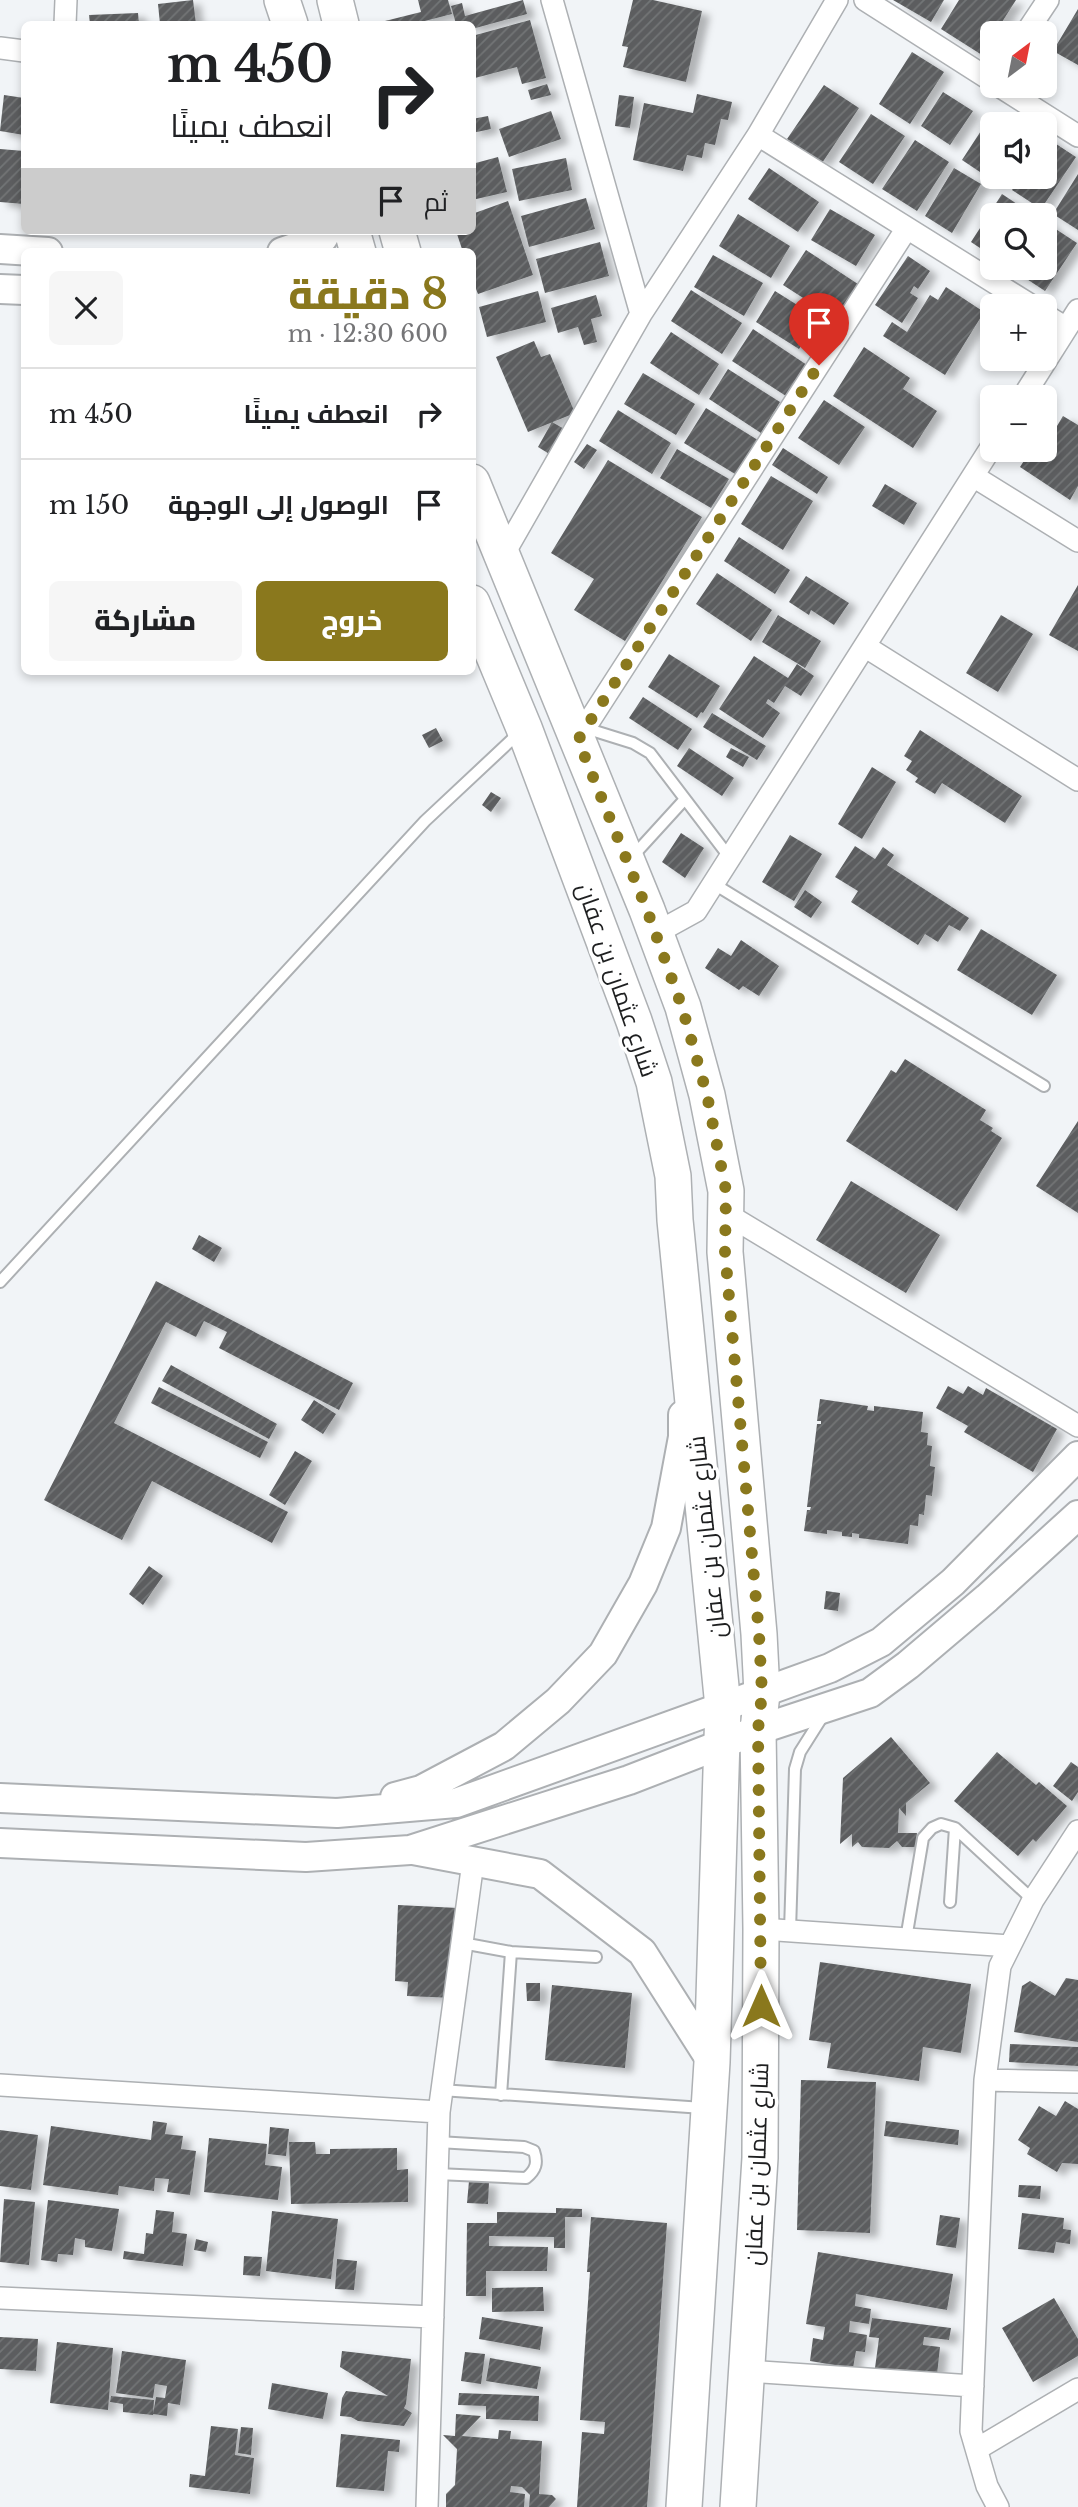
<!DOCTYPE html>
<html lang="ar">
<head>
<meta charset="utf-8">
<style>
	body { margin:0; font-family:"Libre Baskerville",Cairo,serif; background:#f6f6f6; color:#202124; direction:rtl; height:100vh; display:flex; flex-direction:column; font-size:26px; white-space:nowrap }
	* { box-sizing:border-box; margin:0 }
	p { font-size:23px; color:#757577 }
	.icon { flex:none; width:38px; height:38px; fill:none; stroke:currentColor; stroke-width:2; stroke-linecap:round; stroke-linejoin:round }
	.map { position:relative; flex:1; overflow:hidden; direction:ltr }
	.details { position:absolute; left:21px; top:248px; width:455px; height:427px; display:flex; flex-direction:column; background:#fff; border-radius:10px; box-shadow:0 4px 10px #0003; direction:rtl }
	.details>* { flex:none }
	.top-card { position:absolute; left:21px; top:21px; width:455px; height:214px; border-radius:10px; box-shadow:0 4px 10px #0003; direction:rtl; background:#fff; color:#202124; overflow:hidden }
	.needle { width:46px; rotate:32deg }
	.tools { position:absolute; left:980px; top:21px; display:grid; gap:14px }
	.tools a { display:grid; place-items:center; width:77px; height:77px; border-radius:10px; background:#fff; box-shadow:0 4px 10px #0003; font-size:35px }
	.pin { position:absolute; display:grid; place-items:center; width:60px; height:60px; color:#fff; margin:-72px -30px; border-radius:50% 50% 50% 0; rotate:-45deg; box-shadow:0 0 7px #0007 }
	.pin .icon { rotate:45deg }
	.me { position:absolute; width:77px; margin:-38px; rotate:0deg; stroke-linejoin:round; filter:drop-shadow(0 0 5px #0008) }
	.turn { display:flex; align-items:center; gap:24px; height:147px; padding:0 28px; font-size:32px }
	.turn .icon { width:91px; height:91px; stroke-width:2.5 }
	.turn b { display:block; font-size:49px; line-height:60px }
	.then { display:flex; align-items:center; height:66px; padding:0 28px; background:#0003; gap:14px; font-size:26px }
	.round { display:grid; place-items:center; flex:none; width:74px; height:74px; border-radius:10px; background:#f6f6f6 }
	.overview { display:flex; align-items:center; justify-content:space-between; height:119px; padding:0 28px }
	h1 { font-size:42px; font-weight:800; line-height:52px; color:#8a781d }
	.action { display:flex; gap:14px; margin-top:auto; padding:14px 28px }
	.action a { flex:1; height:80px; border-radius:10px; background:#8a781d; color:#fff; font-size:28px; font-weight:800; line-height:80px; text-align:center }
	.action a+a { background:#f6f6f6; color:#202124 }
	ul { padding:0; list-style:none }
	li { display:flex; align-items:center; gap:21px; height:91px; padding:0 28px; border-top:2px solid #e0e0e0 }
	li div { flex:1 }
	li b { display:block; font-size:26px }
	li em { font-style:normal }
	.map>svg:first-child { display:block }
	.building { fill:url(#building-hatch); filter:url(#shadow) }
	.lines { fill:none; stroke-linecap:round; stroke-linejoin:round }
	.service-casing { stroke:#adb0b3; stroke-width:14 }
	.minor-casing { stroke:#adb0b3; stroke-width:24 }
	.tertiary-casing { stroke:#adb0b3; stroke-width:32 }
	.primary-casing { stroke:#adb0b3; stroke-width:38 }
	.service { stroke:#fff; stroke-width:10 }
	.minor { stroke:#fff; stroke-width:21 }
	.tertiary { stroke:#fff; stroke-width:28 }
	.primary { stroke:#fff; stroke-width:35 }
	.route { stroke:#8a781d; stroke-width:12; stroke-dasharray:0 21.6 }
	.labels { text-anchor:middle; stroke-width:7; stroke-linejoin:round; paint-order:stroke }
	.street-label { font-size:24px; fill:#1e1f20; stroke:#fff }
</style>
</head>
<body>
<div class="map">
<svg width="1078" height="2507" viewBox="0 0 1078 2507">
	<defs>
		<pattern id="building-hatch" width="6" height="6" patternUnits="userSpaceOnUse" patternTransform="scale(1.75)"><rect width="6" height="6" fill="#5b5d5f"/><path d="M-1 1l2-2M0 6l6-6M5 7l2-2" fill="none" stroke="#737576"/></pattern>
		<filter id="shadow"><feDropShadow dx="8" dy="4.5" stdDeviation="3.5" flood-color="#0004"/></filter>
	</defs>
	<rect width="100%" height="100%" fill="#f1f4f7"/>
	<!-- building -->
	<path class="building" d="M193 0 196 24H160L158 4Z
		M418 0H448L452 14 413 24H382L381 22 421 12Z
		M523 0 527 14 472 29V24H456L451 6 462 3 465 16Z
		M633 0H653L702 11 686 82 623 67 628 47 622 46Z
		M893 0H944L931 22Z
		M959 0H1016L995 33H992V38L982 55 941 29Z
		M1078 9V65L1053 51Z
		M138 13 139 24H90L89 15Z
		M530 20 546 78 522 84 517 67 475 78 472 67V36Z
		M912 52 944 72 910 124 879 104Z
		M547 84 551 95 531 100 528 90Z
		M824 85 859 108 822 163 787 139Z
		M943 92 973 111 950 145 921 126Z
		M697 94 732 102 728 120 721 119 715 145 705 143 702 158 687 155 683 171 633 160 644 103 693 113Z
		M4 95 24 98V135L0 131Z
		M619 95 634 97 630 128 615 126Z
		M551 111 561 139 509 157 499 129Z
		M871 114 905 136 873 184 839 162Z
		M488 116 491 129 472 133V119Z
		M990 117 1001 124H992V177H999L995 182 962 160Z
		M1047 138 1076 157 1041 209 1012 190 1021 177H1045V141Z
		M915 140 949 162 917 211 882 189Z
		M0 149 24 151V204L0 202Z
		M498 157 507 192 472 200V164Z
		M566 158 572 190 519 201 512 169Z
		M769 168 819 202 798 232 748 199Z
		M954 168 981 184 952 233 925 216Z
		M1078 174V230L1053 214Z
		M1002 194 1034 215H992V256L971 242Z
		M586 198 595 229 529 247 521 216Z
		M508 201 533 275 478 294 472 279V252H463L456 231H472V214Z
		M830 209 875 235 856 266 811 240Z
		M738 214 790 246 771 278 719 246Z
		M1045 222 1077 243 1045 291 1010 268H1045Z
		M600 242 609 276 545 293 536 259Z
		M806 250 861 286 839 321 783 285Z
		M713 255 763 283 744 316 694 287Z
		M908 256 930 271 918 289 914 286 910 293 918 298 902 323 875 305Z
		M946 287 984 312 945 375 883 336 892 322 907 332 930 295 938 300Z
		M691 290 742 323 722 354 671 321Z
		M538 291 546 322 487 337 479 307Z
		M775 291 818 318 799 349 756 322Z
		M596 295 602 316 591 319 597 342 584 345 578 327 558 333 551 308Z
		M753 329 807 365 786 396 732 361Z
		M671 332 719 364 699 395 650 363Z
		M534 341 541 357 550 354 575 413 528 432 496 357Z
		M864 347 910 378 903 389 937 411 913 448 833 396Z
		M728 369 780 402 761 433 709 399Z
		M643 373 695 404 676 435 624 404Z
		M824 400 865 427 839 465 798 438Z
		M706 408 761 442 740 477 684 443Z
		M618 410 671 443 652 474 599 441Z
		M1063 416 1078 425V486L1070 500 1020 467 1031 450 1039 455 1045 450V446Z
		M552 422 566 430 551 455 538 447Z
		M587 444 597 450 584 469 574 462Z
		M783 448 828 477 817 494 772 465Z
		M677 449 729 479 711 508 660 478Z
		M608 460 702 517 625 641 574 610 594 579 551 553Z
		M771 476 813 501 783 550 741 524Z
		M885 484 917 503 904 525 872 506Z
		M739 537 790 570 775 594 724 561Z
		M717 573 772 610 751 641 696 604Z
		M806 576 849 603 834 625 811 610 809 615 789 602Z
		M1078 585V651L1049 635Z
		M778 615 821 641 805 668 762 642Z
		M1001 615 1033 634 998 692 966 673Z
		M669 654 720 686 703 713 701 712 697 718 648 687Z
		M754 656 788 678 797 664 814 676 801 696 785 686 774 703 768 699 766 703 780 713 763 738 719 709Z
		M643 697 692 729 678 750 629 718Z
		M712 713 766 746 757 760 703 727Z
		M436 728 443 741 429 748 422 735Z
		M920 730 1022 796 1005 823 942 783 935 794 915 782 918 778 906 770 912 761 904 756Z
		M689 748 734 778 722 796 677 766Z
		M731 748 749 757 743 767 726 757Z
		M872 767 896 782 862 839 838 824Z
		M491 792 501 798 491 812 482 805Z
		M681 833 704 848 685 878 662 862Z
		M790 835 822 854 794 901 762 882Z
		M855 846 875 859 883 847 894 855 887 865 969 918 960 931 949 925 938 942 925 934 918 945 851 902 858 891 835 877Z
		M805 890 822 902 811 918 794 907Z
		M981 929 1057 975 1032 1015 957 970Z
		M741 940 779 966 759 996 743 986 739 990 705 968 718 948 731 956Z
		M905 1059 986 1110 980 1120 993 1128 991 1131 1002 1138 957 1211 846 1141 891 1070 896 1073Z
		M1078 1121V1213L1036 1186Z
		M851 1181 940 1235 906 1293 816 1240Z
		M199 1235 222 1248 214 1262 192 1249Z
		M156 1281 353 1383 339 1410 219 1348 227 1332 204 1321 196 1337 166 1322 114 1423 288 1512 272 1543 152 1481 122 1540 44 1500Z
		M171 1365 277 1424 269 1439 162 1381Z
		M948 1386 963 1394 968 1386 983 1395 986 1388 1057 1429 1033 1472 964 1432 968 1426 936 1408Z
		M159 1387 268 1442 260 1458 151 1403Z
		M820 1399 868 1406 867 1410 874 1411V1406L923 1412 921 1432 928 1433 927 1445 932 1446 930 1466 935 1467 932 1496 926 1495 924 1515 919 1514 918 1526 910 1525 908 1544 859 1538V1534L852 1533V1537L842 1536V1532L827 1530V1534L804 1531 807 1510H810L811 1507H807L817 1424H821V1421H817Z
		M314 1400 336 1414 323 1434 301 1420Z
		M295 1451 312 1461 285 1505 269 1495Z
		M149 1566 163 1576 143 1605 129 1594Z
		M826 1591 840 1593 838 1611 824 1609Z
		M891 1737 930 1783 906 1803V1816L899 1808 898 1833H917L916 1847H902L897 1841 889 1848 862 1847 858 1842 852 1847V1834L840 1844 843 1778Z
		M997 1752 1036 1785 1039 1782 1067 1806 1036 1842 1033 1839 1018 1856 954 1801Z
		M1071 1762 1078 1767V1792L1072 1801 1053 1786Z
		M398 1905 458 1908 454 1998 407 1996 408 1982 395 1981Z
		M820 1962 971 1984 961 2053 923 2047 919 2081 827 2068 831 2043 809 2040Z
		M1066 1978 1078 1980V2042L1014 2032 1022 1986 1030 1981 1055 1996Z
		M526 1983H540V2001H527Z
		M552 1985 632 1993 625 2068 545 2060Z
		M1010 2044 1078 2047V2066L1009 2062Z
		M801 2080 876 2082 870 2233 797 2230Z
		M1065 2101 1078 2109V2164L1062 2163 1057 2172 1027 2154 1030 2148 1018 2140 1039 2106 1056 2116Z
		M153 2121 167 2123 165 2134 183 2136 181 2149 196 2151 190 2195 167 2192 169 2179 155 2178 154 2191 119 2186 118 2195 43 2185 51 2126 151 2140Z
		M886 2121 959 2130 958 2145 884 2136Z
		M270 2127 289 2129 286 2156 268 2154Z
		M0 2130 38 2135 31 2190 0 2186Z
		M209 2138 267 2144 265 2165 282 2167 278 2200 204 2192Z
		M289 2142H315L316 2154H330V2149L397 2148V2170L408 2169V2202L291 2204Z
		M469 2181 489 2182 488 2204 467 2203Z
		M1019 2185 1041 2186 1040 2199 1018 2197Z
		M4 2199 35 2202 29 2265 0 2262Z
		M48 2200 119 2209 112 2251 85 2247V2240L75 2238 73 2255 58 2254 57 2262 41 2260Z
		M556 2208 582 2209V2217H565V2248H554V2237L489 2236V2246L548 2247 547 2271H486V2296H466L467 2223H497V2212L556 2213Z
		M156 2210 174 2212 172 2232 187 2234 183 2266 123 2259 124 2251 144 2254 146 2233 153 2234Z
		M272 2211 338 2219 331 2279 266 2271Z
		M1022 2213 1064 2218 1063 2229 1071 2230 1070 2244 1056 2242 1054 2253 1018 2249Z
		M940 2215 960 2218 956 2248 936 2245Z
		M591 2217 667 2223 647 2507H577L582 2432 604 2434 605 2422 580 2420 590 2272H587Z
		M196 2239 208 2242 206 2252 194 2250Z
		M818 2252 953 2274 947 2310 856 2294 855 2306 871 2309 869 2324 850 2321 849 2332 867 2335 865 2352 856 2351 853 2368 810 2361 813 2338 823 2340 825 2327 806 2324Z
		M244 2256 262 2257 260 2276 243 2275Z
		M337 2259 357 2261 354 2290 335 2289Z
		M543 2287 544 2311 492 2312V2288Z
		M1054 2298 1078 2339V2356L1033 2382 1002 2328Z
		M482 2317 543 2327 540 2350 479 2339Z
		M872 2318 951 2328 949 2340 924 2337 923 2345 940 2347 937 2375 875 2368 879 2338 869 2337Z
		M0 2337 38 2339 36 2371 0 2369Z
		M57 2342 113 2348 108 2410 50 2403Z
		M122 2351 186 2360 180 2405 168 2403 167 2416 153 2414 156 2397 165 2398 167 2386 155 2384 153 2398 116 2393Z
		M342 2351 411 2359 406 2404 404 2408 412 2413 404 2426 358 2421 351 2417 340 2416 342 2398 346 2391 388 2396 340 2367Z
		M465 2352 485 2354 481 2384 461 2381Z
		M490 2358 541 2367 537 2389 486 2381Z
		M272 2383 328 2393 323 2419 268 2409Z
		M459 2393 539 2396 538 2421 486 2419V2406L458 2405Z
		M111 2396 154 2400 153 2415 123 2412V2404L110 2402Z
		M456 2414 481 2416 462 2436 498 2439 499 2430 511 2431 510 2439 542 2441 539 2494 552 2495 556 2499 549 2507H529L530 2495 522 2487 511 2486 510 2492 525 2494 524 2507H446V2494L455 2485 457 2449 443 2435 455 2436Z
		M211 2426 238 2429 235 2455 254 2458 250 2494 189 2487 190 2474 205 2476Z
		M241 2427 253 2428 251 2455 238 2453Z
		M341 2434 400 2440 399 2452 388 2451 384 2491 336 2487Z"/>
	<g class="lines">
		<!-- service casing -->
		<g class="service-casing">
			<path id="service" d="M585 728 633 743 650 753 730 858
				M633 856 685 799
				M714 884 1044 1086
				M0 1282 425 821 520 732
				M950 1902 955 1828
				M790 1931 795 1769 800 1752 824 1714
				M906 1939 923 1838 932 1828 941 1824 955 1828 1033 1900
				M462 1943 511 1952 596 1957
				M441 2090 703 2108
				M501 2095 511 1952
				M437 2174 526 2178C536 2170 538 2163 534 2151L524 2147 438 2142"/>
		</g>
		<!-- minor casing -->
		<g class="minor-casing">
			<path id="minor" d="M552 0 641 314
				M865 0 992 81
				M65 24 66 0
				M1026 33 1048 0
				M0 48 24 51
				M999 86 1078 136
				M758 135 1032 306
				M1045 315 1066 328
				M1023 397 1078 310
				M973 476 1078 541
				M502 557 641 314 758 135 837 0
				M866 647 1078 780
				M577 740 907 228
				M656 933 696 911 992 446
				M725 1213 1078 1426
				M761 1929 1010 1946
				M985 2080 1078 2082
				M0 2085 439 2112 427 2507
				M439 2112 473 1862
				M0 2298 433 2317
				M747 2371 973 2386
				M977 2449 1078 2389
				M998 2507 987 2486 971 2431 985 2080 1000 1966 1033 1900 1078 1831"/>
		</g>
		<!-- tertiary casing -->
		<g class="tertiary-casing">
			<path id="tertiary" d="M0 249 48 252
				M282 252 323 238 327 231
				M0 289 24 290
				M395 1797 421 1790 504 1746 558 1701 603 1654 643 1584 666 1528 683 1437V1415
				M0 1798 337 1813 456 1803 830 1668 881 1642 953 1582 1078 1456
				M0 1843 306 1857 410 1850 629 1780 758 1730 870 1693 908 1665 987 1598 1078 1515
				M413 1850 540 1874 642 1952 712 2062"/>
		</g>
		<!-- primary casing -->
		<g class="primary-casing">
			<path id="primary" d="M282 0 290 24
				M335 0 341 24
				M352 231 358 252
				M397 231 403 252
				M472 482 647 910 683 1007 707 1095 726 1191 725 1252 759 1634 762 1693 758 1730 761 1929 760 2158 738 2507
				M472 603 524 728 634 1021 654 1082 673 1176 675 1220 723 1707 712 2062 684 2507"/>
		</g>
		<!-- service -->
		<use href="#service" class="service"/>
		<!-- minor -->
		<use href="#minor" class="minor"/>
		<!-- tertiary -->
		<use href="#tertiary" class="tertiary"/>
		<!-- primary -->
		<use href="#primary" class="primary"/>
	</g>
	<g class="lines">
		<!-- route -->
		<path class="route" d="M761 2006 758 1730 762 1693 759 1634 725 1252 726 1191 707 1095 682 1007 647 910 578 740 819 365"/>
	</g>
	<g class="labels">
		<!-- street labels -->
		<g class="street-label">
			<text transform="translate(617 980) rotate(71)" y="8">شارع عثمان بن عفان</text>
			<text transform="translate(707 1537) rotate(-96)" y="8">شارع عثمان بن عفان</text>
			<text transform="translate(757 2164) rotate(-88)" y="8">شارع عثمان بن عفان</text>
		</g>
	</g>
</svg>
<div class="tools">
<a><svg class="needle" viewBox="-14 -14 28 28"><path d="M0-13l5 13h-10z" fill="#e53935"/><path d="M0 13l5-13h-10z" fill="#757577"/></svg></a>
<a><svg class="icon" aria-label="sound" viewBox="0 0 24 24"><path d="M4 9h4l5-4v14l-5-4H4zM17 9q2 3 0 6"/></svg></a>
<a><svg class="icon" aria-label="search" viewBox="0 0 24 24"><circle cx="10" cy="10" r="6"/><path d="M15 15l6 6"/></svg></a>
<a>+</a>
<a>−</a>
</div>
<div class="pin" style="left:819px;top:365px;background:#d93025"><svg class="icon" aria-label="arrive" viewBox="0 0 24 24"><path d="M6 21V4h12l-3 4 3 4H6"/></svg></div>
<svg class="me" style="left:761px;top:2006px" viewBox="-20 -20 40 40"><path d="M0-17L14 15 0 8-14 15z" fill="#8a781d" stroke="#fff" stroke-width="4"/></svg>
<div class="top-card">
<div class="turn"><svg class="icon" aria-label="right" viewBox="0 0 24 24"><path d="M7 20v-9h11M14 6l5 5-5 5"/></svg><div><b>450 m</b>انعطف يمينًا</div></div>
<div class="then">ثم<svg class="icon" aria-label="arrive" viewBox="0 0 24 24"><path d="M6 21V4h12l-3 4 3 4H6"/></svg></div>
</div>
<section class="details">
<div class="overview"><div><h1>8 دقيقة</h1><p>600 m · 12:30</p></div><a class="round"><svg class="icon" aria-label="close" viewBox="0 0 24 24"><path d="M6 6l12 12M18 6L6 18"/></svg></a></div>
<ul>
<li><svg class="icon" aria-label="right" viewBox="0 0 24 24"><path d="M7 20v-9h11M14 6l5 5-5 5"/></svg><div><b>انعطف يمينًا</b></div><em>450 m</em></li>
<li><svg class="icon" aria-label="arrive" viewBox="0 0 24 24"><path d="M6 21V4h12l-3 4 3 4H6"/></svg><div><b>الوصول إلى الوجهة</b></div><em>150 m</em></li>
</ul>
<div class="action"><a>خروج</a><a>مشاركة</a></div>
</section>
</div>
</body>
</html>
